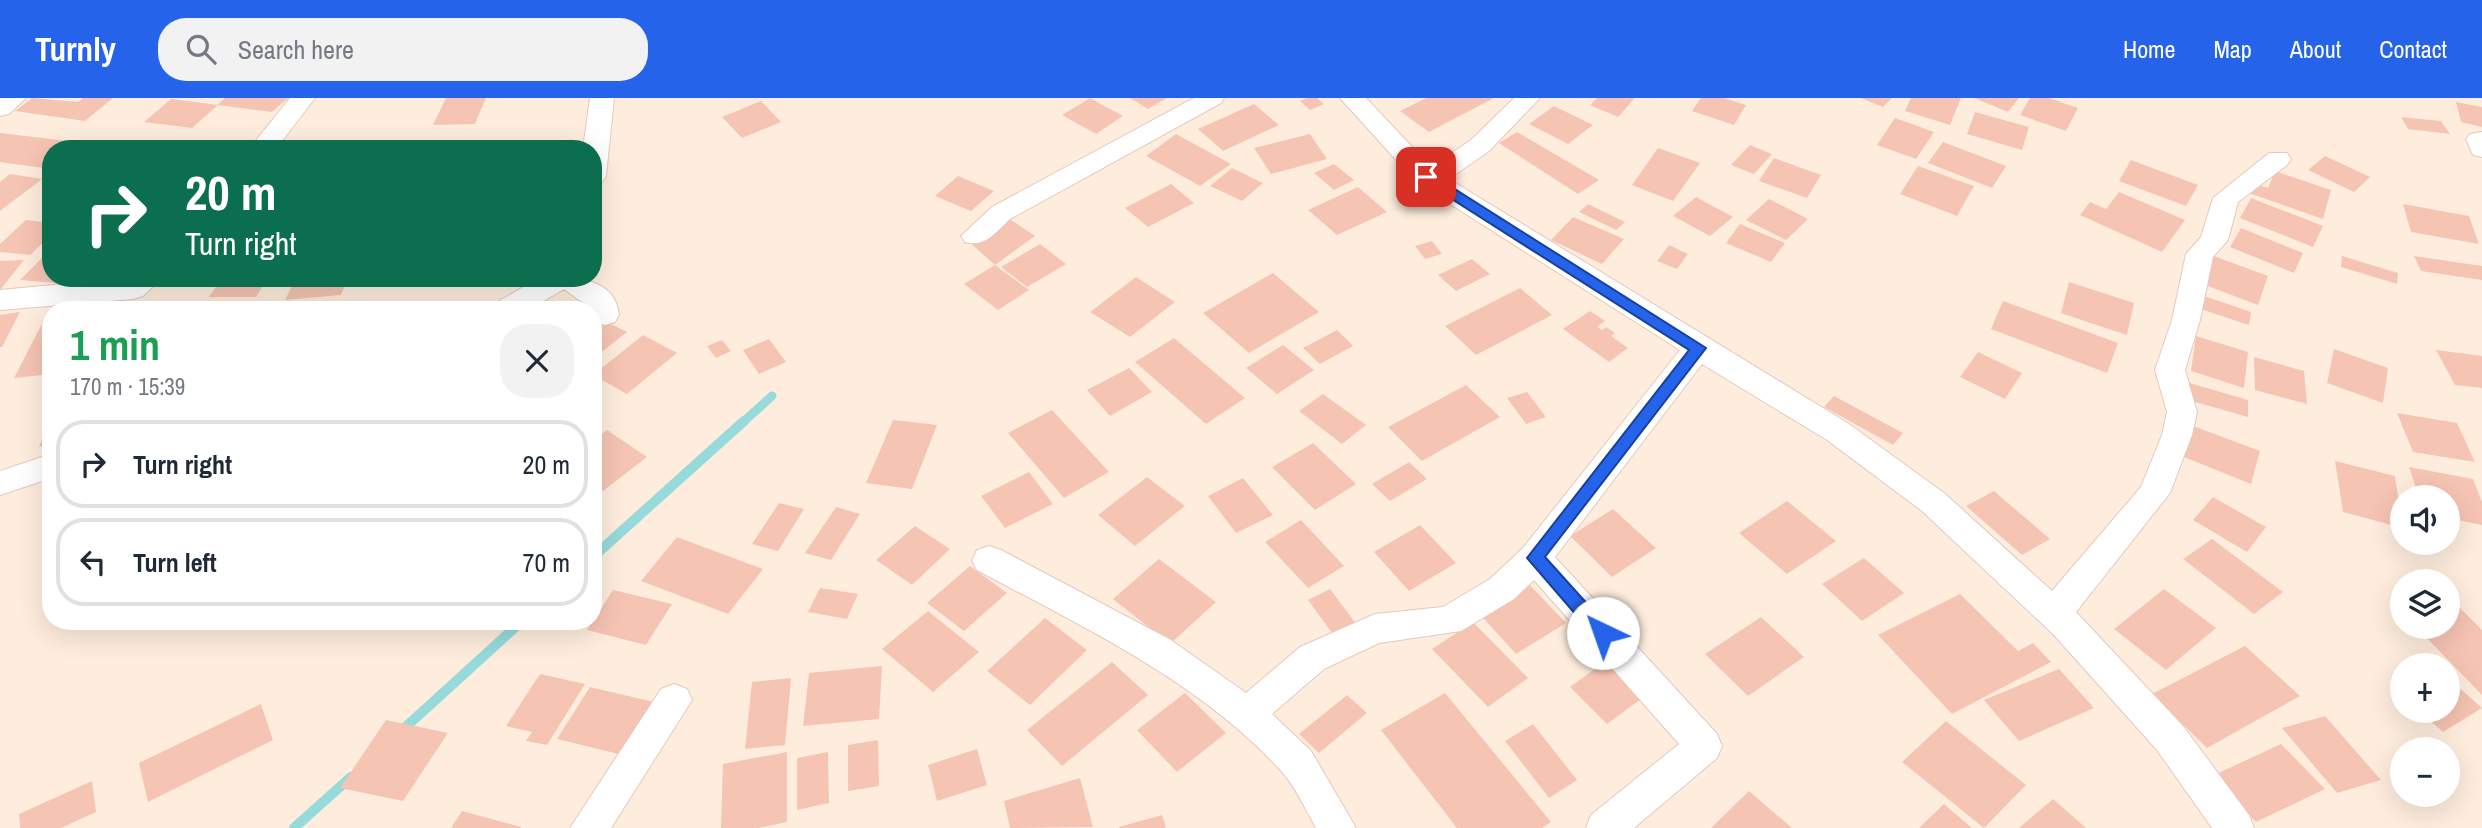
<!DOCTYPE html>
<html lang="en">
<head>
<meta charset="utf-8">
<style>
	body { margin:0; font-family:"Archivo Narrow",sans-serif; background:#f2f2f3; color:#1f2937; height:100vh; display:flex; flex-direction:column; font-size:26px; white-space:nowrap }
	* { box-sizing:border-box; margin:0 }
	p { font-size:23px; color:#747a83 }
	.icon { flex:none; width:38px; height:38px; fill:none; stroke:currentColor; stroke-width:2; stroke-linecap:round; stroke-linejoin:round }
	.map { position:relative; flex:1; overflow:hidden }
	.details { position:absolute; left:42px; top:203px; width:560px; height:329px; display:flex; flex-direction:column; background:#fff; border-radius:28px; box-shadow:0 7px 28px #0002 }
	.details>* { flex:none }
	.banner { position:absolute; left:42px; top:42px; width:560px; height:147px; border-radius:28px; box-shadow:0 7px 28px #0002; background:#0b6e4f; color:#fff; overflow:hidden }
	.buttons { position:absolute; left:2390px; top:387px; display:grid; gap:14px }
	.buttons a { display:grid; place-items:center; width:70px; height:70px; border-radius:50%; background:#fff; box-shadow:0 7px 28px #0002; font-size:35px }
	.pin { position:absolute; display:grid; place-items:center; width:60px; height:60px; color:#fff; margin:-30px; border-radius:14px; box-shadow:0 4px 10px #0006 }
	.me { position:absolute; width:77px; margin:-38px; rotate:318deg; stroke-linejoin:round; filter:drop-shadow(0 0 5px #0008) }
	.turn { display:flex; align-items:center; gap:24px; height:147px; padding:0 28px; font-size:32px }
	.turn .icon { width:91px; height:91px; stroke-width:2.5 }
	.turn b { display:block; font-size:49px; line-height:60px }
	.round { display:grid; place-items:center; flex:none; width:74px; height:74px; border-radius:28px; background:#f2f2f3 }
	.headline { display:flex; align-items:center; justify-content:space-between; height:119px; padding:0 28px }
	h1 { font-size:42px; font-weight:800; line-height:52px; color:#1e9e55 }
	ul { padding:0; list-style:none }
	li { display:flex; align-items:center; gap:21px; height:88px; margin:0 14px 10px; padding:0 14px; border:4px solid #e0e1e3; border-radius:28px }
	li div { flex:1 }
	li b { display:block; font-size:26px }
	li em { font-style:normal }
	header { display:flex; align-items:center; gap:42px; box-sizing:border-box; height:98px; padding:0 35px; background:#2563eb; color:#fff }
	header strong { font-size:33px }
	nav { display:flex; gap:38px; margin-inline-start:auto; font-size:24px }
	.search { width:490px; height:63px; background:#f2f2f3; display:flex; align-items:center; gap:18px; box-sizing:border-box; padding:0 24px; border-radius:28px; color:#747a83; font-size:26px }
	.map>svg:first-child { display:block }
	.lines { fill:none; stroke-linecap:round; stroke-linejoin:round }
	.stream-far1 { stroke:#96dadb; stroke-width:9 }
	.stream { stroke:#96dadb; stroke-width:10 }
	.building { fill:#f6c4b3 }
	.minor-casing { stroke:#e4c9bc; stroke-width:2 }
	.minor { fill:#fff; fill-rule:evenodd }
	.route { fill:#2563eb; stroke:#184099; stroke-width:2 }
</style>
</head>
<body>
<header>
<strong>Turnly</strong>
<div class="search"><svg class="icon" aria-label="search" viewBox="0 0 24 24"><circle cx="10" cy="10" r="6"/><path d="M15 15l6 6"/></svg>Search here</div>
<nav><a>Home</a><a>Map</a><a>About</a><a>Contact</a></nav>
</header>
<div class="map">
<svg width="2482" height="730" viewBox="0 0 2482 730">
	<rect width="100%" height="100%" fill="#feeddd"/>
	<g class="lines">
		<!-- stream-far1 -->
		<path class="stream-far1" d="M742 325 772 298"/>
		<!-- stream -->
		<path class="stream" d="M593 459 744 323
			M398 636 522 523
			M294 730 351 679"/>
	</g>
	<!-- building -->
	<path class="building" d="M32 0 78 4 83 0H113L85 23 15 13Z
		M225 0H288L272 14 217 7Z
		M446 0H486L475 26 433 27Z
		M1090 0 1123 18 1096 36 1062 17Z
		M1130 0H1167L1148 11Z
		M1307 0H1317L1324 6 1310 12 1300 3Z
		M1426 0H1494L1429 34 1400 13Z
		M1597 0H1632L1634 1 1618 19 1590 7Z
		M1701 0H1724L1746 7 1734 27 1692 13Z
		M1861 0H1892L1883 9Z
		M1911 0H1961L1950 27 1905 13Z
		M1974 0H2019L2008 14Z
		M2030 0H2049L2078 10 2066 33 2020 17Z
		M171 1 218 7 192 30 144 24Z
		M761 3 781 24 742 40 722 19Z
		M2456 4 2482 9V29L2461 24Z
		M1254 6 1279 27 1223 53 1198 31Z
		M1554 8 1593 27 1568 46 1529 26Z
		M1975 14 2029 29 2022 52 1967 36Z
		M2401 19 2441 23 2450 36 2408 31Z
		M1895 20 1934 34 1916 61 1877 47Z
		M1517 34 1599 82 1578 96 1499 45Z
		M0 35 51 41 85 46 80 51H51V71L0 64Z
		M1176 36 1231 66 1200 88 1146 58Z
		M1310 36 1327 61 1271 76 1254 50Z
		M1943 44 2006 68 1992 90 1928 65Z
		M1750 47 1772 56 1754 76 1731 67Z
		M1658 50 1700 65 1673 103 1632 87Z
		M2325 58 2370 79 2354 94 2308 72Z
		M1774 60 1821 77 1807 100 1759 83Z
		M2131 62 2198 87 2186 108 2119 83Z
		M1334 66 1354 82 1334 92 1314 75Z
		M1918 68 1974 88 1957 118 1900 96Z
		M1232 70 1263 85 1242 103 1210 88Z
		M2275 73 2331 92 2323 121 2246 94 2250 84 2268 90Z
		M10 76 42 81 0 113V84Z
		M958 78 994 93 971 113 935 98Z
		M1171 86 1194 105 1148 129 1125 110Z
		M1358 89 1387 114 1337 137 1308 112Z
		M2119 94 2185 122 2162 154 2080 117 2090 104 2106 111Z
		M1696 99 1733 119 1710 138 1673 118Z
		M2251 100 2323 128 2313 149 2240 120Z
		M1769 101 1808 121 1786 142 1746 122Z
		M1588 106 1625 124 1616 132 1579 114Z
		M2403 106 2469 118 2479 146 2411 134Z
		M1573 119 1624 141 1602 166 1551 142Z
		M1008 120 1035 138 995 167 969 144Z
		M26 122 51 125V137L30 157 0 154V146Z
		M1740 126 1785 145 1771 164 1726 145Z
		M2241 130 2303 155 2294 175 2230 149Z
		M1432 143 1442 156 1425 161 1415 148Z
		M1040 146 1066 166 1027 189 1001 169Z
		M1669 147 1688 156 1677 171 1657 163Z
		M46 156 51 157V180H61L56 185 20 182Z
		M2211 157 2268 178 2258 207 2200 185Z
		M2342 158 2398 175 2397 186 2341 169Z
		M2414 158 2482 168V182L2421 173Z
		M1472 161 1490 176 1456 193 1438 177Z
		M24 162 0 192V163Z
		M995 167 1029 192 998 212 964 186Z
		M1273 175 1319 214 1249 255 1203 215Z
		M1136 179 1175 204 1130 239 1090 214Z
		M222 180H268L256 199H209Z
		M296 180H348L341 197 285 202Z
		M2069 184 2134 205 2127 237 2061 215Z
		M1520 190 1552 217 1476 257 1445 228Z
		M2201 197 2251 214 2249 227 2198 210Z
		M2003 203 2118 245 2107 275 1991 231Z
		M1590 213 1605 223 1597 229 1602 232 1606 229 1615 235 1611 238 1628 250 1609 264 1563 231Z
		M20 214 2 249H0V217Z
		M593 217 627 234 593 261Z
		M46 218H51V276L14 280Z
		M1337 232 1353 248 1320 266 1303 250Z
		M643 237 677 255 627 296 593 277Z
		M2196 238 2248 254 2244 290 2191 273Z
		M1174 240 1245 300 1206 326 1135 264Z
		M769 241 786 264 759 276 743 252Z
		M722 242 731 253 716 260 707 248Z
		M1283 247 1314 272 1277 296 1246 270Z
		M2334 251 2388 270 2383 305 2327 285Z
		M2436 252 2482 258V290L2455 287Z
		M1978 254 2022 275 2005 301 1960 279Z
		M2254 259 2304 273 2307 306 2255 292Z
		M1129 270 1152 294 1110 318 1087 292Z
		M2186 284 2248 302V319L2185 301Z
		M1466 287 1500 319 1422 363 1388 329Z
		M1527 294 1546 319 1526 326 1507 300Z
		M1323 296 1366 327 1342 346 1299 313Z
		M1834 298 1903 335 1893 347 1824 309Z
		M1052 312 1109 374 1064 400 1008 335Z
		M2397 315 2457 325 2475 364 2413 354Z
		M50 319 51 346 39 349Z
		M893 322 937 327 912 391 866 385Z
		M2188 326 2260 353 2251 386 2179 357Z
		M607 332 647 359 603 393 593 387V343Z
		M1313 345 1356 386 1315 412 1272 369Z
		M2335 363 2395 378 2403 430 2343 414Z
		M1409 364 1427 381 1390 403 1372 386Z
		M2409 369 2473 381 2482 404V427L2448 420V399H2419Z
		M1029 374 1053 406 1005 430 981 398Z
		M1147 379 1185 408 1135 448 1098 417Z
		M1243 380 1273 417 1236 435 1208 398Z
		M1994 393 2050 441 2022 457 1966 408Z
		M2213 399 2266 429 2247 454 2193 422Z
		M1787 403 1836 443 1787 476 1739 435Z
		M779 405 804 411 778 453 752 446Z
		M836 409 860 416 831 462 805 455Z
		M1613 411 1656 450 1612 479 1570 438Z
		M1301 422 1344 468 1308 490 1265 444Z
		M1420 427 1456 465 1409 493 1374 454Z
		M915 428 950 451 912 487 876 462Z
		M677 439 763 471 728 516 641 483Z
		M2212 441 2283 494 2254 516 2183 461Z
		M1864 460 1904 495 1862 523 1822 486Z
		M1159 461 1216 504 1170 546 1113 501Z
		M970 468 1007 495 964 533 927 505Z
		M1524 481 1566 525 1516 556 1475 511Z
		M820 490 858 496 847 521 808 514Z
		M1330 491 1357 527 1335 539 1308 502Z
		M2164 491 2216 530 2166 572 2114 531Z
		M613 492 672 506 646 547 587 532Z
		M1960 496 2018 553 2033 545 2051 564 1952 616 1878 537Z
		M2448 498 2482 532V597L2415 528H2448Z
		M928 513 979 554 933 594 882 551Z
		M1761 519 1804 559 1748 598 1705 556Z
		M1045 520 1087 552 1030 607 987 573Z
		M1473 524 1528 580 1488 609 1432 551Z
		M2245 548 2300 598 2207 650 2152 596Z
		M1607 562 1645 598 1607 626 1570 589Z
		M1112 564 1148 597 1062 668 1027 632Z
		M882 568 879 621 803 628 809 575Z
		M2059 571 2094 610 2019 643 1984 602Z
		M540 576 585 586 547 647 526 643 532 634 506 628Z
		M791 580 785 647 745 651 752 584Z
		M2448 580 2482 610 2443 634 2418 612H2448Z
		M590 589 658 605 627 658 557 641Z
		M1185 595 1226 635 1177 674 1137 632Z
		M1445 595 1551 724 1542 730H1457L1381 632Z
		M1347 597 1367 615 1319 655 1299 636Z
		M261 606 273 642 148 704 139 665Z
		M2325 618 2381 682 2337 695 2282 630Z
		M386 622 448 635 403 703 340 690Z
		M1946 623 2026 687 1984 730 1902 664Z
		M1533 626 1577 682 1549 700 1505 643Z
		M878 642 879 688 848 693V647Z
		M2281 646 2325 691 2256 724 2212 678Z
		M977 651 987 687 937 703 928 667Z
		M787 654V724L758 730H721L723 666Z
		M828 654 829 705 797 712V660Z
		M1080 680 1093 729 1010 730 1004 703Z
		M92 683 96 714 61 730H20L19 716Z
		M1749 693 1792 730H1711Z
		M2053 701 2086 730H2019Z
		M1944 706 1972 730H1919Z
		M462 713 521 729V730H451Z
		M1162 717 1166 730H1119V729Z"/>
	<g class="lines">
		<!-- minor casing -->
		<g class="minor-casing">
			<path id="minor" d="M0 0H26L9 16 0 18Z
				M290 0H315L276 51H249Z
				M590 0H614L606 78 602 84 593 86V51H583Z
				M1194 0H1224L1221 5 1010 121C996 134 985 150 965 144L961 138 992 109Z
				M1340 0H1366L1431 69 1471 42 1514 0H1540L1489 53 1449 81 1849 326 1944 395 2052 493 2141 389 2162 337 2167 314 2155 272 2172 222 2186 156 2201 139 2213 100 2269 55H2287L2291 61 2287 67 2238 104 2228 142 2213 159 2200 222 2185 272 2197 314 2192 337 2170 395 2076 514 2183 628 2249 717 2254 730H2212L2157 652 2053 536 1922 413 1827 342 1702 266 1555 459 1717 636 1722 648 1717 660 1634 730H1586L1591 717 1679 646 1534 482 1514 501 1461 533 1379 545 1324 571 1272 616 1311 653 1356 730H1316C1306 712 1296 690 1283 675 1200 583 1084 530 977 472L972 462 977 452 989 448 1001 452 1171 542 1246 595 1300 549 1375 516 1443 509 1490 481 1523 450 1680 252 1417 85Z
				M2482 34V59L2473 57 2466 41 2470 36Z
				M128 180H162L143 198 133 201 0 212V192Z
				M539 180C569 180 615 176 619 217L615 224 605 227 595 224 593 212 564 191 528 212H492L496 205Z
				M51 356V380L0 397V373Z
				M674 586 687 591 692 602 611 730H570L661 591Z"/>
		</g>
		<!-- minor -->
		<use href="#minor" class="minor"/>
	</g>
	<!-- route -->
	<path class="route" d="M1422 76H1431L1706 250 1545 459 1609 530 1611 535 1609 540H1596L1527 460 1689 252 1422 82Z"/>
</svg>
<div class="buttons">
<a><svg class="icon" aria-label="sound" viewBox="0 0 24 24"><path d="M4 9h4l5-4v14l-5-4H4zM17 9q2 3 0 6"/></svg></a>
<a><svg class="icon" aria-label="layers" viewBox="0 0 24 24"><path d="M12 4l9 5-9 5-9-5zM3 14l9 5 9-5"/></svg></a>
<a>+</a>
<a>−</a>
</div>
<div class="pin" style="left:1426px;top:79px;background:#d93025"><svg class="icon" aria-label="arrive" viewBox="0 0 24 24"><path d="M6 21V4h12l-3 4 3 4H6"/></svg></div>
<svg class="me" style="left:1603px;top:535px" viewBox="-20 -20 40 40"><circle r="19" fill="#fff"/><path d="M0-13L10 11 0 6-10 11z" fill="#2563eb"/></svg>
<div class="banner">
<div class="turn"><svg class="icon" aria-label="right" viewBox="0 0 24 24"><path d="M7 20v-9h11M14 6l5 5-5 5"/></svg><div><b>20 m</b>Turn right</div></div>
</div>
<section class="details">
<div class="headline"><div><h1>1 min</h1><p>170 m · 15:39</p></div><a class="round"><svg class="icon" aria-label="close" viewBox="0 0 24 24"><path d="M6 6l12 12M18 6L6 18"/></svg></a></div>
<ul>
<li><svg class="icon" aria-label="right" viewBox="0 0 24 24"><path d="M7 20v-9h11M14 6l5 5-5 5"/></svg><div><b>Turn right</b></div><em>20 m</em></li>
<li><svg class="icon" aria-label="left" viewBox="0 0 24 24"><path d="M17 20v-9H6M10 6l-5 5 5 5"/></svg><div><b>Turn left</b></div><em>70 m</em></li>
</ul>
</section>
</div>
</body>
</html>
